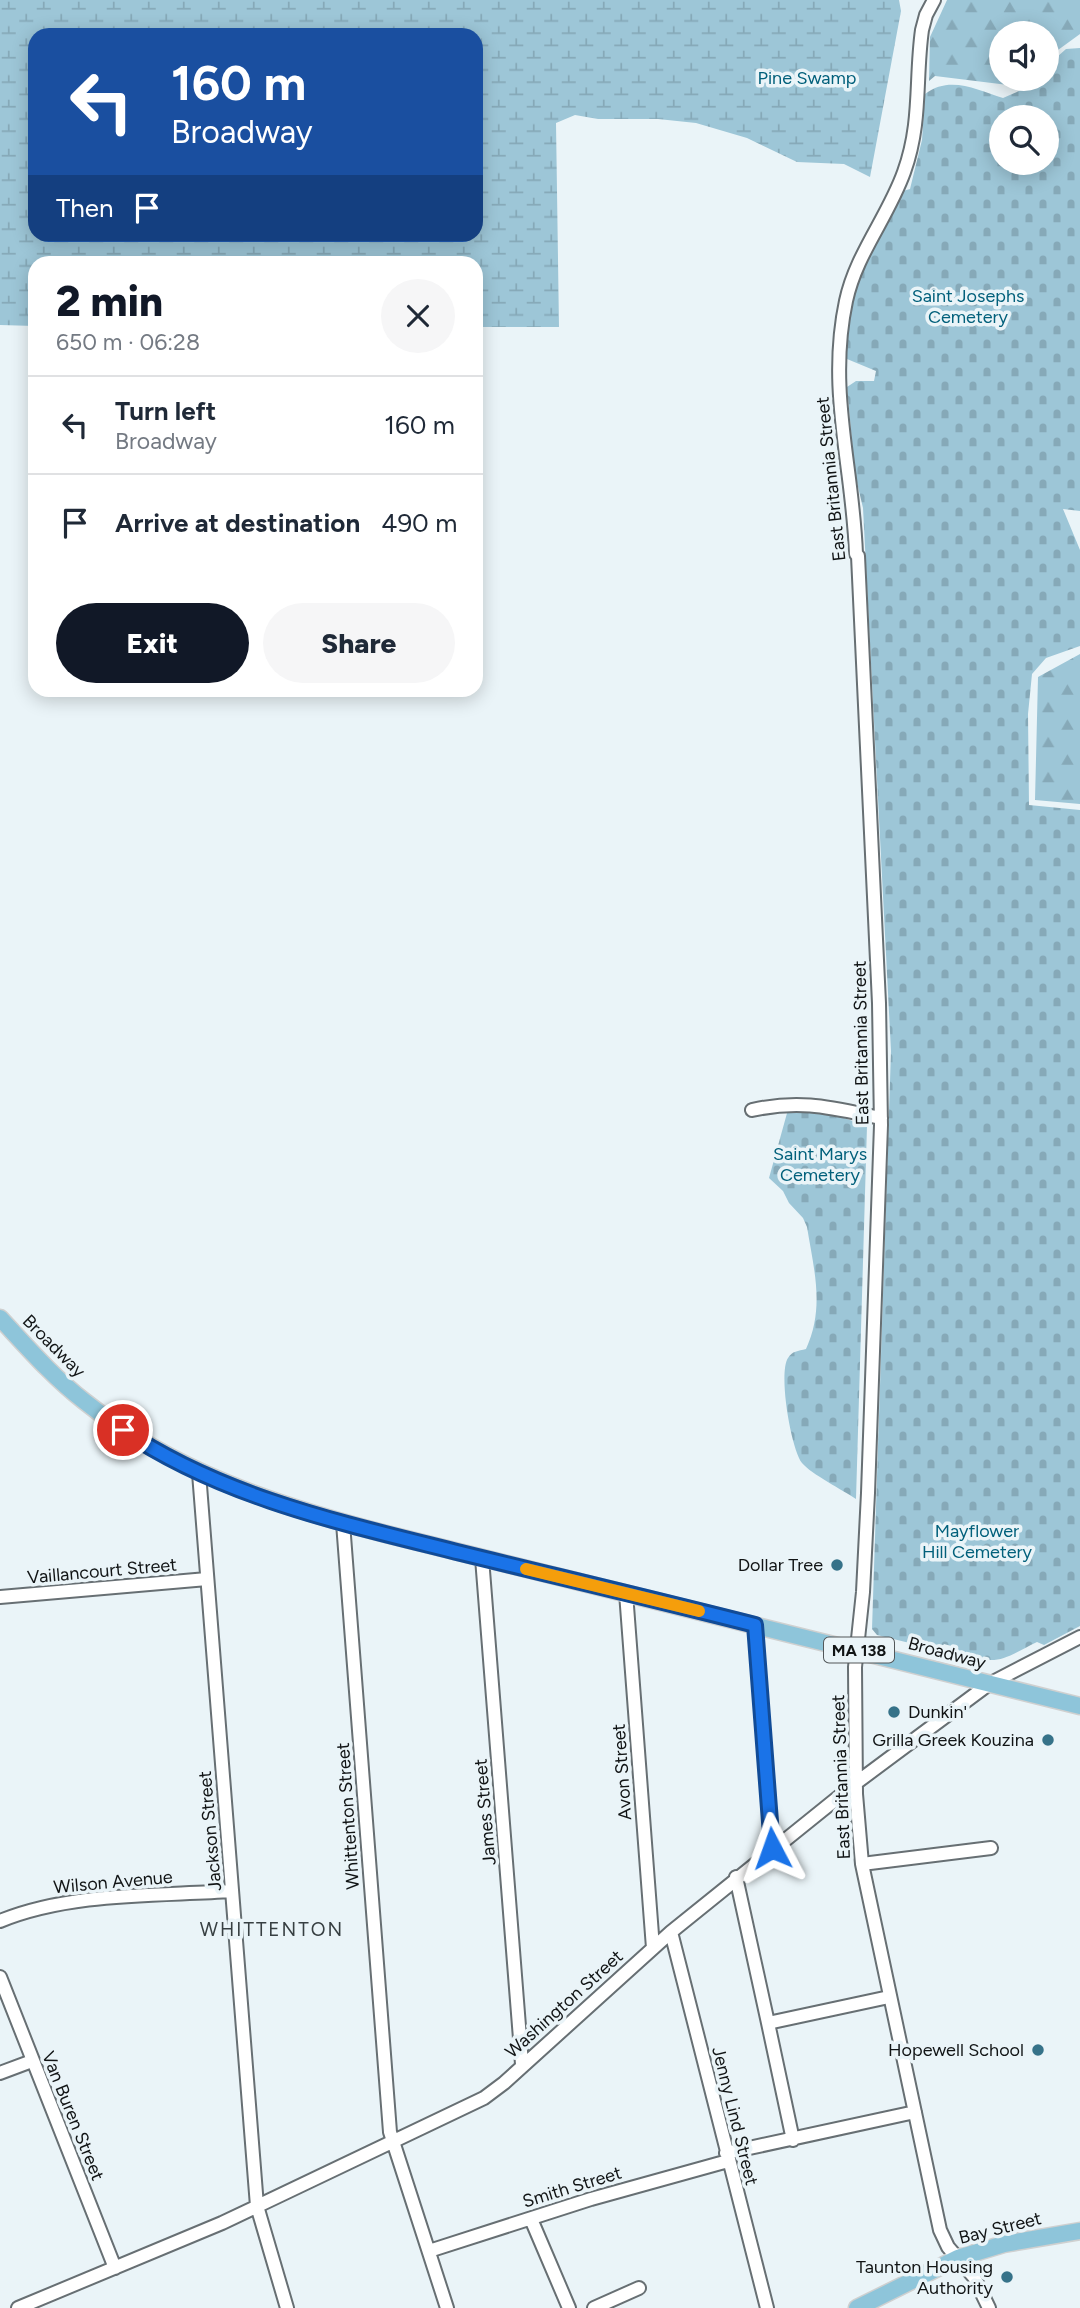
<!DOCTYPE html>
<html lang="en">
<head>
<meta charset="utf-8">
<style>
	body { margin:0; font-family:Figtree,sans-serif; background:#f6f6f7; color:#1f2937; height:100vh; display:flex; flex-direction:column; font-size:26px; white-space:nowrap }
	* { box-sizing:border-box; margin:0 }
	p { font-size:23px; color:#747a83 }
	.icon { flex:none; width:38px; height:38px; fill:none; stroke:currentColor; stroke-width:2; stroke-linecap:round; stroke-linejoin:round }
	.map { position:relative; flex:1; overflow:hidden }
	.panel { position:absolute; left:28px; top:256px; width:455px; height:441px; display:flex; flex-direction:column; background:#fff; border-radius:21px; box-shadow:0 4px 18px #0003 }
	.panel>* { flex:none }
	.banner { position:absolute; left:28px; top:28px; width:455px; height:214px; border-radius:21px; box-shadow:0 4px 18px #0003; background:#1a4fa0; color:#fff; overflow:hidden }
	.fabs { position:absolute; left:989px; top:21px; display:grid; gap:14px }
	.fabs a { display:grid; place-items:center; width:70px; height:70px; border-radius:50%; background:#fff; box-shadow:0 4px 18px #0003; font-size:35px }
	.pin { position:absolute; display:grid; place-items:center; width:60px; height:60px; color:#fff; margin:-30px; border:4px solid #fff; border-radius:50%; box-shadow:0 2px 7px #0007 }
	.me { position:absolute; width:77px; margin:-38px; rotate:356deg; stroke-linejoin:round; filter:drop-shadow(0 0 5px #0008) }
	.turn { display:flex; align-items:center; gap:24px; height:147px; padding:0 28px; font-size:32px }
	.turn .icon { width:91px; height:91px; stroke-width:2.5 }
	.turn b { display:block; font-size:49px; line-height:60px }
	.then { display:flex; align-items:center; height:66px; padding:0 28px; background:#0003; gap:14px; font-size:26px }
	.round { display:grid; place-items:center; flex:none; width:74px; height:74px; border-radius:37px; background:#f6f6f7 }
	.headline { display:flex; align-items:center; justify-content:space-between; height:119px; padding:0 28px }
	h1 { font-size:42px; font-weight:800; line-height:52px; color:#111827 }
	.cta { display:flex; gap:14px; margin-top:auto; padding:14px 28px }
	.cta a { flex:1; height:80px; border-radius:42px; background:#111827; color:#fff; font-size:28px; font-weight:800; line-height:80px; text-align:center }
	.cta a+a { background:#f6f6f7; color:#1f2937 }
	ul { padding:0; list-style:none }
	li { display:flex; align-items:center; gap:21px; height:98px; padding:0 28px; border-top:2px solid #e0e1e3 }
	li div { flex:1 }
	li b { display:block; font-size:26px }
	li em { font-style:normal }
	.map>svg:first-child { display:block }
	.forest { fill:url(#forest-firs) }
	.wetland { fill:url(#wetland-marsh); fill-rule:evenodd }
	.cemetery { fill:url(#cemetery-stones); fill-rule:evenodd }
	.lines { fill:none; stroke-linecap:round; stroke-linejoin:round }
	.minor-casing { stroke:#676f73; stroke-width:16 }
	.major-casing { stroke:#cfd0d0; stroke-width:19 }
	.minor { stroke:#fff; stroke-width:12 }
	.major { stroke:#8ec5da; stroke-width:16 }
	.route-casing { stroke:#114b97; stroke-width:18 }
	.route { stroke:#1a73e8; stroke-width:12 }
	.slow { stroke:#f59e0b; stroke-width:12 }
	.poi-dot { fill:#367289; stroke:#eaf4f8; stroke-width:2.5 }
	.labels { text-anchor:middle; stroke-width:7; stroke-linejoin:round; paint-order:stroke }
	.shield { fill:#eaf4f8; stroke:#525759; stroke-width:2 }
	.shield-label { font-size:16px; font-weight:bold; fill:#111415 }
	.park-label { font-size:18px; fill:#02607b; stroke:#eaf4f8 }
	.street-label { font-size:18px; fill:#111415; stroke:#eaf4f8 }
	.poi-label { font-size:18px; fill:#111415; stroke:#eaf4f8; text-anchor:end }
	.neighbourhood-label { font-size:19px; letter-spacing:2px; fill:#373f42; stroke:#eaf4f8 }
</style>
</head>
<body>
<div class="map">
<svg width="1080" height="2308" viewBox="0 0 1080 2308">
	<defs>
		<pattern id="forest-firs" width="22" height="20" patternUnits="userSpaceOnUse" patternTransform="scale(1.75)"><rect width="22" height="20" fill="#9dc6d7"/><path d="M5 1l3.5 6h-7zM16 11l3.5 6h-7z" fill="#86a9b8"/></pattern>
		<pattern id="wetland-marsh" width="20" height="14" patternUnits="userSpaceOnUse" patternTransform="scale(1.75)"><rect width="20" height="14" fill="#9dc6d7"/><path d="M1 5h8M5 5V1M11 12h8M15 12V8" fill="none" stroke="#86a9b8"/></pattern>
		<pattern id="cemetery-stones" width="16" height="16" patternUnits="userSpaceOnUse" patternTransform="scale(1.75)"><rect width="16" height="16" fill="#9dc6d7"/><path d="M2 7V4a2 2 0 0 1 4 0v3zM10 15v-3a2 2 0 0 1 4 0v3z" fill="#86a9b8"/></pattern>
	</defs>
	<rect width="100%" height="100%" fill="#eaf4f8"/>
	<!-- forest -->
	<path class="forest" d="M947 0H1080V34L1047 58 1046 33H1001V79H1017L1008 85 935 76 929 81 930 37Z
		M1080 654V804L1035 800 1038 677Z"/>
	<!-- wetland -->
	<path class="wetland" d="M0 0H899L901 11 870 177 844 164 797 162 747 138 696 123 658 119H598L575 115 556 123 559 327H476V262H35V326L0 325ZM35 35H476V234H35Z"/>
	<!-- cemetery -->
	<path class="cemetery" d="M1080 48V511L1063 509 1080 550V646L1046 658 1032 674 1028 714 1029 805 1080 810V1626L1044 1645 1037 1642C999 1661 1000 1665 958 1654L955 1647 944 1644 940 1649H934L877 1635 872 1629 891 1051 863 508 855 474 847 387 856 381H874L876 371 847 359 845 354 849 310 860 272 903 191 910 189 922 140 925 94C950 75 977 90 1003 98L1019 91 1032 79H1046L1047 66 1066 49ZM1001 117H1046V163H1001Z
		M789 1106 815 1108 867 1126 856 1499C843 1490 811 1474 802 1463 791 1449 778 1373 788 1358 792 1351 798 1351 806 1349 825 1308 814 1270 807 1227L803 1218 789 1203 783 1191 769 1178Z"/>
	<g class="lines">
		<!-- minor casing -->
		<g class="minor-casing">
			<path id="minor" d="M934 0 926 15 922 30C915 80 922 122 904 172 888 217 856 254 846 301 827 390 853 467 856 554L858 556 879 1003 881 1125 868 1493 863 1592 855 1667 856 1794 862 1864 940 2230 948 2247 974 2277 989 2308
				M752 1110C802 1099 832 1108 881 1118
				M199 1473 257 2206 287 2308
				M343 1523 390 2132 447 2308
				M482 1558 522 2064
				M626 1593 653 1948
				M0 1597 207 1579
				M755 1625 772 1848
				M862 1864 991 1848
				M736 1877 768 2023 889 1997
				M0 1921C71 1892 156 1896 232 1891
				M671 1932 767 2308
				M0 1977 115 2268
				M768 2023 793 2140
				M0 2073 32 2061
				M726 2153 915 2112
				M531 2219 569 2308
				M429 2251 591 2199 728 2161
				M18 2308 222 2223 484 2098 504 2083 671 1932 856 1783 989 1684 1080 1637
				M594 2308 639 2288"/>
		</g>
		<!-- major casing -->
		<g class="major-casing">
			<path id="major" d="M0 1318C27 1347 53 1377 84 1401 173 1472 277 1506 386 1534L1080 1706
				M857 2308 958 2258 1004 2244 1080 2231"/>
		</g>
		<!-- minor -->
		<use href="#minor" class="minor"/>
		<!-- major -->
		<use href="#major" class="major"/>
	</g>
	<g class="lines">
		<!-- route casing -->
		<g class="route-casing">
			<path id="route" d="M123 1430C223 1498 346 1524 461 1553 559 1577 657 1600 755 1625L772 1848"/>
		</g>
		<!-- route -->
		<use href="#route" class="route"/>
		<!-- slow -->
		<path class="slow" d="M526 1569 699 1611"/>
	</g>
	<!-- markers -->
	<g class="poi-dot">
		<circle cx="837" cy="1565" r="7"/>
		<circle cx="894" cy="1712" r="7"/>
		<circle cx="1048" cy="1740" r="7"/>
		<circle cx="1038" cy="2050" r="7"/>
		<circle cx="1007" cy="2277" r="7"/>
	</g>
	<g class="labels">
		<!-- shield labels -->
		<rect class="shield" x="824" y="1637.5" width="70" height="25" rx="5"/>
		<g class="shield-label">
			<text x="859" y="1656">MA 138</text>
		</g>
		<!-- park labels -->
		<g class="park-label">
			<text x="807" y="84">Pine Swamp</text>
			<text x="968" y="302">Saint Josephs<tspan x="968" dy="21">Cemetery</tspan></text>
			<text x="820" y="1160">Saint Marys<tspan x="820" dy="21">Cemetery</tspan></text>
			<text x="977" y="1537">Mayflower<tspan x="977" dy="21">Hill Cemetery</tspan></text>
		</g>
		<!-- street labels -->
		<g class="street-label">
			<text transform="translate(831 479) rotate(-96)" y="6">East Britannia Street</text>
			<text transform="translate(861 1043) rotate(-91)" y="6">East Britannia Street</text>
			<text transform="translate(54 1346) rotate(45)" y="6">Broadway</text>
			<text transform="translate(102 1571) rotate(-5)" y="6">Vaillancourt Street</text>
			<text transform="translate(947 1653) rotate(15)" y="6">Broadway</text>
			<text transform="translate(622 1772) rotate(-94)" y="6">Avon Street</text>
			<text transform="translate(841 1777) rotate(-92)" y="6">East Britannia Street</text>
			<text transform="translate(485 1812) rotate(-95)" y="6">James Street</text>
			<text transform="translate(348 1816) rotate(-94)" y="6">Whittenton Street</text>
			<text transform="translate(210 1831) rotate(-95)" y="6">Jackson Street</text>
			<text transform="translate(113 1882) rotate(-5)" y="6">Wilson Avenue</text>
			<text transform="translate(564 2004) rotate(-42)" y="6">Washington Street</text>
			<text transform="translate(73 2116) rotate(68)" y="6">Van Buren Street</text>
			<text transform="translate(735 2116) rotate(76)" y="6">Jenny Lind Street</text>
			<text transform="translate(572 2187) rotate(-17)" y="6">Smith Street</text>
			<text transform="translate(1000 2228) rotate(-14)" y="6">Bay Street</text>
		</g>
		<!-- poi labels -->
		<g class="poi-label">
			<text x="823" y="1571">Dollar Tree</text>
			<text x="908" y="1718" text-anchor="start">Dunkin'</text>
			<text x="1034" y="1746">Grilla Greek Kouzina</text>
			<text x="1024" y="2056">Hopewell School</text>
			<text x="993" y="2273">Taunton Housing<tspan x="993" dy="21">Authority</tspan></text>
		</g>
		<!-- neighbourhood labels -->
		<g class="neighbourhood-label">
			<text x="272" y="1936">WHITTENTON</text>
		</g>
	</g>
</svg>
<div class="fabs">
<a><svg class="icon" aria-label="sound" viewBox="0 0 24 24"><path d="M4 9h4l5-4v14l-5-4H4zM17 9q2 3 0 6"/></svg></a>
<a><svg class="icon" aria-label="search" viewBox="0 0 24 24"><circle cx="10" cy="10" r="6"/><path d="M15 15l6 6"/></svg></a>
</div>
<div class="pin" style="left:123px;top:1430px;background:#d93025"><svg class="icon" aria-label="arrive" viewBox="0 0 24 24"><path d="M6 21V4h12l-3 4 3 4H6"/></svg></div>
<svg class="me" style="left:772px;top:1848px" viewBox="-20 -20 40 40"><path d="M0-17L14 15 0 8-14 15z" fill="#1a73e8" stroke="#fff" stroke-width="4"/></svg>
<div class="banner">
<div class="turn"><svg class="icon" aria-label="left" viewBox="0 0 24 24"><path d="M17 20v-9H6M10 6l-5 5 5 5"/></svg><div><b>160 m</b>Broadway</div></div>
<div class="then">Then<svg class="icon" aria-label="arrive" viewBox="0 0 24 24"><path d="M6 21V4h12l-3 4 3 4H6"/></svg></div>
</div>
<section class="panel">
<div class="headline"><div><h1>2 min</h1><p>650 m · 06:28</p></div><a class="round"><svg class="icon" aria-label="close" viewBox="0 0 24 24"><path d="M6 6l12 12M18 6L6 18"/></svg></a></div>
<ul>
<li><svg class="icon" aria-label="left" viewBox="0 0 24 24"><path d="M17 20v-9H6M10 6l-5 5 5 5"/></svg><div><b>Turn left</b><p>Broadway</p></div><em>160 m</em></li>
<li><svg class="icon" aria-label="arrive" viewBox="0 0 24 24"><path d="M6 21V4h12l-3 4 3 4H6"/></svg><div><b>Arrive at destination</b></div><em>490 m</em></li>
</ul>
<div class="cta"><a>Exit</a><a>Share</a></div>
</section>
</div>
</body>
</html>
